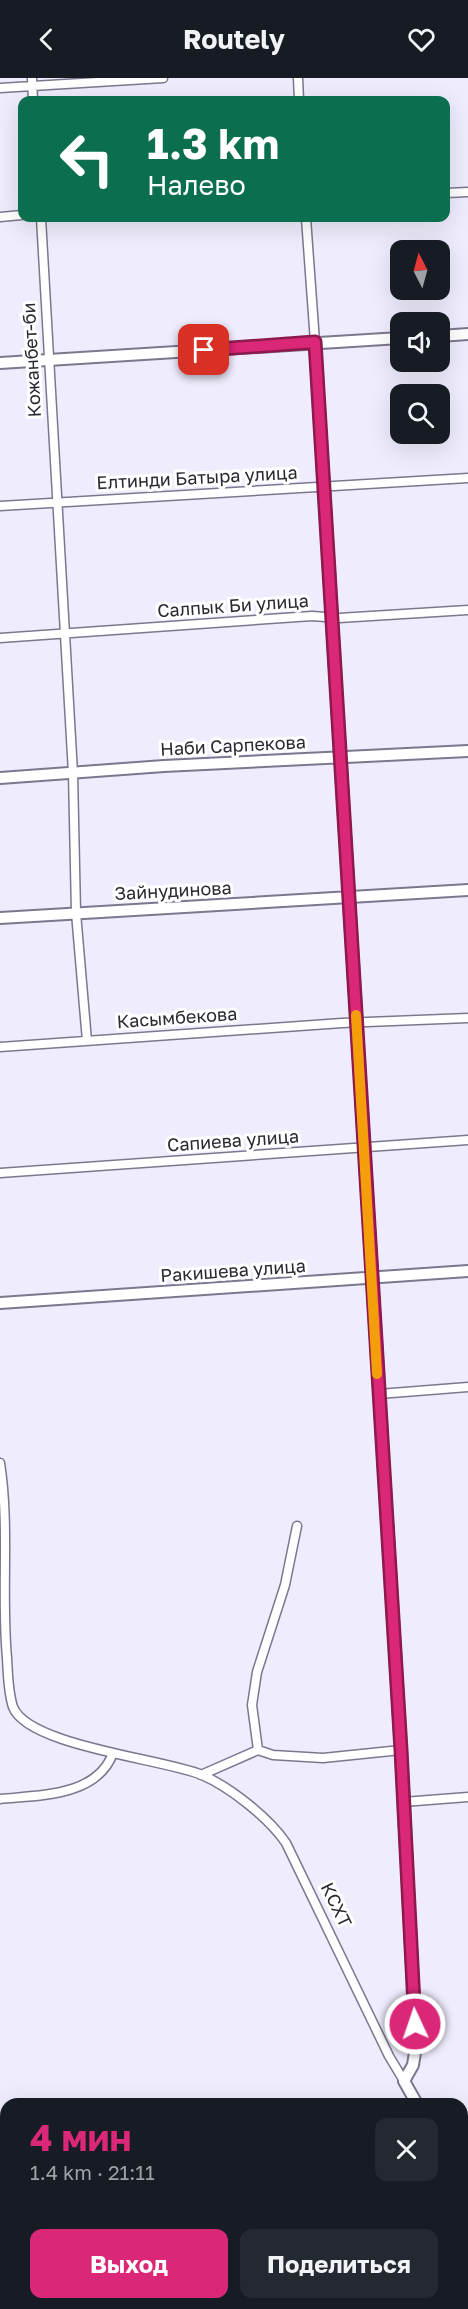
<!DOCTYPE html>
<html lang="ru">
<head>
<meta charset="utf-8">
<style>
	body { margin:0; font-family:"Golos Text",sans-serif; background:#242831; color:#f1f3f6; height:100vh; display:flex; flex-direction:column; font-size:22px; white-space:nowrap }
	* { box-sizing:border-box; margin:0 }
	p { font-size:20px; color:#9ea1a6 }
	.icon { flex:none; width:33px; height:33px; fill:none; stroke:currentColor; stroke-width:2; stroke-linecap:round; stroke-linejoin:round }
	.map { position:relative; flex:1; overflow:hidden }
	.side { position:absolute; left:0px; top:2020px; width:468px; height:212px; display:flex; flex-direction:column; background:#171b24; border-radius:18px 18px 0 0; box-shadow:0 6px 24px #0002 }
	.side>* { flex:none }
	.banner { position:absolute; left:18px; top:18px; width:432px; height:126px; border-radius:12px; box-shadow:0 6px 24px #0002; background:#0b6e4f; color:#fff; overflow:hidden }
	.needle { width:39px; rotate:354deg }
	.fabs { position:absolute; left:390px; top:162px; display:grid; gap:12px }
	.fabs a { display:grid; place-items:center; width:60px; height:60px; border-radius:12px; background:#171b24; box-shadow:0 6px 24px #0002; font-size:30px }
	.pin { position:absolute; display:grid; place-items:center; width:51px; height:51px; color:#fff; margin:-26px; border-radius:12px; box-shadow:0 3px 9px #0006 }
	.me { position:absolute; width:66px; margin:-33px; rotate:357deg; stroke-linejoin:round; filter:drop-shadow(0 0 4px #0008) }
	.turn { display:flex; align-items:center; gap:21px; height:126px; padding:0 30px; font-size:27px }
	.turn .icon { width:78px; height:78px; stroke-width:2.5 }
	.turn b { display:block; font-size:42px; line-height:51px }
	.round { display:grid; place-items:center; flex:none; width:63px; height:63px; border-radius:12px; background:#242831 }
	.overview { display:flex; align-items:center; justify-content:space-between; height:102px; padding:0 30px }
	h1 { font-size:36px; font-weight:700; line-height:45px; color:#db2777 }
	.cta { display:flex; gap:12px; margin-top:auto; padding:12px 30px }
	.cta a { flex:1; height:69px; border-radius:12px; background:#db2777; color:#fff; font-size:24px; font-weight:700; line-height:69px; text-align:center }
	.cta a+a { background:#242831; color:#f1f3f6 }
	header { display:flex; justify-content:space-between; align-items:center; height:78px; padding:0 30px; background:#171b24; font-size:27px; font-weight:700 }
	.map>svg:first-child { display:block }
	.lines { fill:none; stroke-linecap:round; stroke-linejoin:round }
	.minor-casing { stroke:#7c778f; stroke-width:11 }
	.tertiary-casing { stroke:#7c778f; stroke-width:14 }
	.minor { stroke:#fff; stroke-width:8 }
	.tertiary { stroke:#fff; stroke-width:10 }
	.route-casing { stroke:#8e194d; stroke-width:15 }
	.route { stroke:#db2777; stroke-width:10 }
	.slow { stroke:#f59e0b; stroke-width:10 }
	.labels { text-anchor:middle; stroke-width:6; stroke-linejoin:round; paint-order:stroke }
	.street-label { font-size:18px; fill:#2a2832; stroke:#fff }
</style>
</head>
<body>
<header><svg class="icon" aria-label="back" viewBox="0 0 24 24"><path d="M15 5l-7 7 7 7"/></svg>Routely<svg class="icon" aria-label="heart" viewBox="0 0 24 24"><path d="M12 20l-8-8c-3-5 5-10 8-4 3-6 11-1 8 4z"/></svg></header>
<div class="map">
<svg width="468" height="2231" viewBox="0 0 468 2231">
	<rect width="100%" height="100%" fill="#efecfd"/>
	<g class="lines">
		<!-- minor casing -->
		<g class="minor-casing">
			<path id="minor" d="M32 0 33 22
				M298 0 299 22
				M0 10 163 0
				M446 115 468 114
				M0 139 22 137
				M41 140 73 695 76 835 87 963
				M306 140 315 264
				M0 428 468 400
				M0 560 312 538 339 540 468 532
				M0 969 342 945 468 940
				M0 1095 468 1062
				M379 1316 468 1309
				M0 1385C10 1449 1 1515 7 1580 8 1596 8 1614 13 1629 28 1668 164 1681 202 1697 230 1709 269 1740 286 1765L389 1978 404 2003
				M258 1672 252 1627 257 1594 285 1507 297 1448
				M201 1697 258 1672 273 1677 323 1680 401 1672
				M0 1721C39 1717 97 1719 113 1675
				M403 1724 468 1719
				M452 2226V2231"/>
		</g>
		<!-- tertiary casing -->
		<g class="tertiary-casing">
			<path id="tertiary" d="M440 258 468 256
				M315 264 401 1672 416 1968 413 1987 404 2003 417 2026
				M0 285 400 260
				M0 700 164 688 468 673
				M0 840 468 812
				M0 1225 468 1193
				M462 2080H468
				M0 2083H6"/>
		</g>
		<!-- minor -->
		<use href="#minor" class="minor"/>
		<!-- tertiary -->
		<use href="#tertiary" class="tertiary"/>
	</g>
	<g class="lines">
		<!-- route casing -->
		<g class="route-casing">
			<path id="route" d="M204 272 315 264 401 1672 415 1946"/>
		</g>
		<!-- route -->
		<use href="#route" class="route"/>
		<!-- slow -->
		<path class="slow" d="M356 937 377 1296"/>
	</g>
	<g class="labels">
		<!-- street labels -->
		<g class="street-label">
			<text transform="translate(32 282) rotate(-93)" y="6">Кожанбет-би</text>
			<text transform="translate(197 400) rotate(-3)" y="6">Елтинди Батыра улица</text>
			<text transform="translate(233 528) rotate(-4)" y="6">Салпык Би улица</text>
			<text transform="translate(233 668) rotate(-3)" y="6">Наби Сарпекова</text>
			<text transform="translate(173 813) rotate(-3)" y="6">Зайнудинова</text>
			<text transform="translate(177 940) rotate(-4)" y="6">Касымбекова</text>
			<text transform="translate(233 1063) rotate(-4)" y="6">Сапиева улица</text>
			<text transform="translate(233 1193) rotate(-4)" y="6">Ракишева улица</text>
			<text transform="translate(336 1827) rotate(64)" y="6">КСХТ</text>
		</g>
	</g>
</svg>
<div class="fabs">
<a><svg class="needle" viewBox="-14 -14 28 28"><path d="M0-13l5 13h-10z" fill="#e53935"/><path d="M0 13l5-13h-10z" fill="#9ea1a6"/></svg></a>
<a><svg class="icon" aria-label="sound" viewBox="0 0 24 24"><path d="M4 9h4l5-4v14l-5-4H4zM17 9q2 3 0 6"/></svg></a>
<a><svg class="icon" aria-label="search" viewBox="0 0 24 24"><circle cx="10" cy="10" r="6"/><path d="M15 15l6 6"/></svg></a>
</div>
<div class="pin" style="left:204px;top:272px;background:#d93025"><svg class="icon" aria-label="arrive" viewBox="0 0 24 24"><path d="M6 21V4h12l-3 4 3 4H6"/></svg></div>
<svg class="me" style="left:415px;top:1946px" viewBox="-20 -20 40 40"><circle r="17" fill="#db2777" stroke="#fff" stroke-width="3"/><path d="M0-11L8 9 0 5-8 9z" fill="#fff"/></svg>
<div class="banner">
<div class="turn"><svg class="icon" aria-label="left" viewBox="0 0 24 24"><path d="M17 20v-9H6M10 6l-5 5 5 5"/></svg><div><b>1.3 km</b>Налево</div></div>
</div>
<section class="side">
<div class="overview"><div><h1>4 мин</h1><p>1.4 km · 21:11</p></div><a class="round"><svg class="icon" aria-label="close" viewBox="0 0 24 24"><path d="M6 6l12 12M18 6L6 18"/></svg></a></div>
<div class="cta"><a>Выход</a><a>Поделиться</a></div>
</section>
</div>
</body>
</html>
